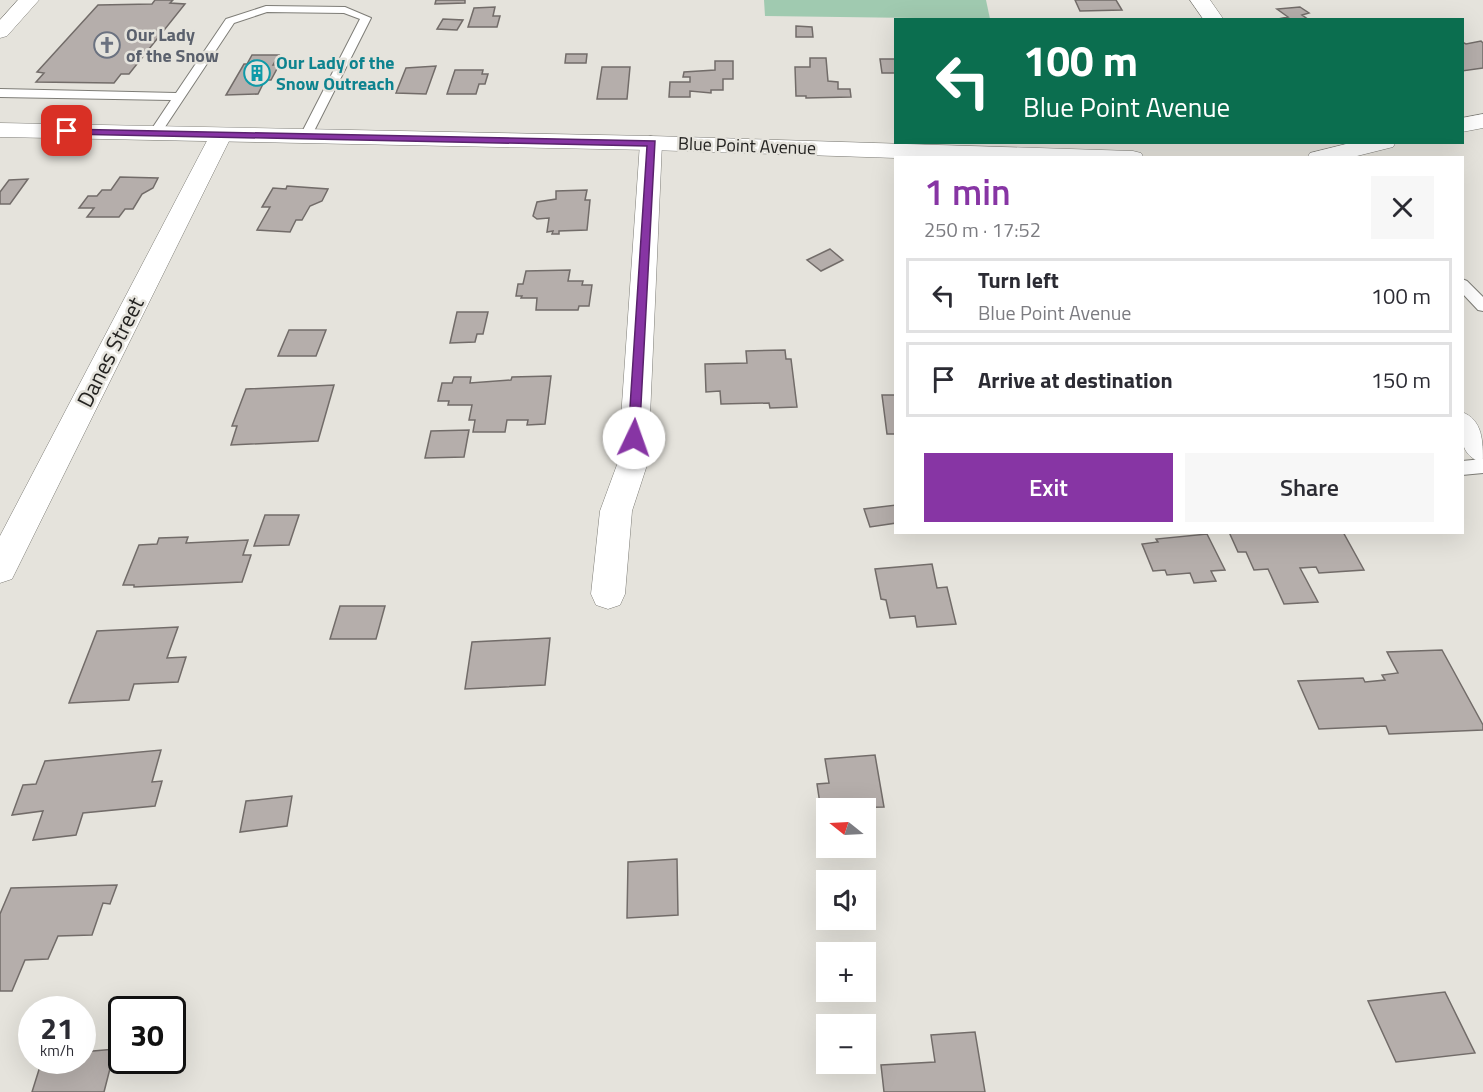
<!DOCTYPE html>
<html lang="en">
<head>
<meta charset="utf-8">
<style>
	body { margin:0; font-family:"Titillium Web",sans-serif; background:#f7f7f7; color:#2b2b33; height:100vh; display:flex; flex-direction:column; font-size:22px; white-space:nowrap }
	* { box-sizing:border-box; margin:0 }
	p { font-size:20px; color:#7c7c81 }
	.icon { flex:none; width:33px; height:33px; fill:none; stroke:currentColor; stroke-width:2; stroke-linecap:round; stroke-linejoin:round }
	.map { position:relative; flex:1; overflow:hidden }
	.drawer { position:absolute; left:894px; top:156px; width:570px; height:378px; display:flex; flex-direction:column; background:#fff; border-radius:0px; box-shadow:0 6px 24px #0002 }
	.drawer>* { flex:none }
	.hud { position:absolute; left:894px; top:18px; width:570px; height:126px; border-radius:0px; box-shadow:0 6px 24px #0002; background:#0b6e4f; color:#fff; overflow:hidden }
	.needle { width:39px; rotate:288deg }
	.buttons { position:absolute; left:816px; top:798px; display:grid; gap:12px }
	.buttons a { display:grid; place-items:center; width:60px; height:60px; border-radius:0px; background:#fff; box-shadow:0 6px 24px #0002; font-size:30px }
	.speed { position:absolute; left:18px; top:996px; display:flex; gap:12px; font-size:30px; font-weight:700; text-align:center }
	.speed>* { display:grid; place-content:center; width:78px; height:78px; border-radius:50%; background:#fff; box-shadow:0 6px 24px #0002; line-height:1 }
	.speed small { font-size:15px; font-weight:400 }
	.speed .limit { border:3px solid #111; border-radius:9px; background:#fff; color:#111 }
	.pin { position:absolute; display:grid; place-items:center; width:51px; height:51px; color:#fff; margin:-26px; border-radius:12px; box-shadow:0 3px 9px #0006 }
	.me { position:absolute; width:66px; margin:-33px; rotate:3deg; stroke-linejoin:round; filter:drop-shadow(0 0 4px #0008) }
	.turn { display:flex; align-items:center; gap:21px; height:126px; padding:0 30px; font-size:27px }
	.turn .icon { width:78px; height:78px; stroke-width:2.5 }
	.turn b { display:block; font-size:42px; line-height:51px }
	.round { display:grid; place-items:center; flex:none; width:63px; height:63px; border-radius:0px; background:#f7f7f7 }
	.summary { display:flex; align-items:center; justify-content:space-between; height:102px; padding:0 30px }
	h1 { font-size:36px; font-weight:600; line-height:45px; color:#8735a4 }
	.action { display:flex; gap:12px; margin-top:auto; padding:12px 30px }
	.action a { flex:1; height:69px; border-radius:0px; background:#8735a4; color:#fff; font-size:24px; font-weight:600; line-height:69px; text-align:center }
	.action a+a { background:#f7f7f7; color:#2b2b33 }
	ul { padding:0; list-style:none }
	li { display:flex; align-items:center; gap:18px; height:75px; margin:0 12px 9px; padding:0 18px; border:3px solid #e1e1e2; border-radius:0px }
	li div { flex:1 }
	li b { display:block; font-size:22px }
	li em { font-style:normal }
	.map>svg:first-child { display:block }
	.green { fill:#a0cab0 }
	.building { fill:#b5aeab; stroke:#726c69; stroke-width:1.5 }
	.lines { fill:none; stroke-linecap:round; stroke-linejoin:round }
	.lane-casing { stroke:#7e7d77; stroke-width:2 }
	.street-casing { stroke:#7e7d77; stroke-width:1 }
	.secondary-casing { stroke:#7e7d77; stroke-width:1 }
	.lane { fill:#fff; fill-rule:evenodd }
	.street { fill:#fff; fill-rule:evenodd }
	.secondary { fill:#fff; fill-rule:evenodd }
	.route { fill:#8735a4; stroke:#58226b; stroke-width:1.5 }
	.labels { text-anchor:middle; stroke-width:5; stroke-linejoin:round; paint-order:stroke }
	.far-worship-label { font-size:18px; font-weight:bold; fill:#5b616d; stroke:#e5e3dc; text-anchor:start }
	.far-culture-label { font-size:18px; font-weight:bold; fill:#0d838f; stroke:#e5e3dc; text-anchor:start }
	.far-street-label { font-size:18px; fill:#242321; stroke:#e5e3dc }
	.street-label { font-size:22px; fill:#242321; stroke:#e5e3dc }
</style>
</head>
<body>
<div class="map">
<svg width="1483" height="1092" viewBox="0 0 1483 1092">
	<rect width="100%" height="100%" fill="#e5e3dc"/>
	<!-- green -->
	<path class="green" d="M764 0H986L990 19 765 16Z"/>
	<!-- building -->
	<path class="building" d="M155 0H173L170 3 185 4 129 74H121L114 83 36 82 44 73 37 72 98 5 152 4Z
		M436 0H465V3L435 4Z
		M1075 0H1116L1122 10 1080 11Z
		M495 7 493 16H500L497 27H468L474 8Z
		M1300 7 1309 13 1302 15 1309 20 1278 19 1288 17 1277 9Z
		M443 19 463 20 457 30 437 29Z
		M796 26 812 27 813 37H796Z
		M1481 41 1483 43V68L1462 71V42L1466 44Z
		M566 54H587L586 63H565Z
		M252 55H279L273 65H279L271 80H265L258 94 226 95 244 64H247Z
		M810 58H826L828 81 838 82V89H850L851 97 806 98V96H796L795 67H810Z
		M880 59H896V73H882Z
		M715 61H733V79H723V90H711V93L690 91V97H669L670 82H690V77H683L684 72 715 70Z
		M436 66 426 94 396 93 406 68Z
		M602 67H630L627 99H597Z
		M455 70H483L482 74H488L485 84H479L476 94H447Z
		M120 177 158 178 153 188 142 194 133 209H125L119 217H87L94 208H79L88 196H97L102 190H111Z
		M28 179 10 204H0V192L9 180Z
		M287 186 328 189 322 201 310 206 302 220H296L290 232 257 230 270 207H262L273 188 286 189Z
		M587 190 585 200H590L587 230 559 231V234H552L553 231 547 232 549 218 537 219 533 216 537 202 556 199V191Z
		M830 249 843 260 821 271 807 260Z
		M570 270 568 281H583L582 285H592L589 306H579L578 310H536L537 298H521L522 296H516L518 284H523L526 271Z
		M457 312H488L483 334H477L475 342 450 343Z
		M289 330H326L316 356H278Z
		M785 350 786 359H791L797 407 770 408 769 403 721 404 720 391 706 392 705 364 747 363 746 351Z
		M551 376 545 424 527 425 528 420H507L505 432H473L475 420H469L472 405H448L449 401H438L442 383H452L454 377H471L470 383 511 380 512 377Z
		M334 385 318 441 231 445 237 426H232L246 389Z
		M882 395H896V434H887Z
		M469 430 464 457 425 458 431 431Z
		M896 505V523L870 527 864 509Z
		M265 515H299L289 545 254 546Z
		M1229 532H1343L1364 570 1319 573 1316 567 1300 568 1318 602 1284 604 1268 569 1254 570 1246 552H1238Z
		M1207 534 1225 570 1211 571 1216 581 1194 583 1190 573 1167 575 1165 570 1153 571 1142 544 1158 542 1156 539Z
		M188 537 186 543 248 540 243 555H251L242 582 134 587V585H123L139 545 157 544 159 538Z
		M932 564 937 588 947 587 956 624 917 627 915 616 890 618 886 600 881 599 875 569Z
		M340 606H385L376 639H330Z
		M178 627 167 658 186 657 178 682 134 684 129 700 69 703 97 631Z
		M550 638 545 685 465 689 472 642Z
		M1442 650 1483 725V730L1389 734 1386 726 1319 729 1298 681 1363 678 1365 682 1385 680 1382 675 1398 673 1387 652Z
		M161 750 152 782 162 781 155 806 83 813 76 835 33 840 43 811 12 815 23 785 36 784 45 761Z
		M875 755 884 807 832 808V803L820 804 817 784 829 783 825 759Z
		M292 796 287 826 240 832 246 801Z
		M677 859 678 915 627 918 628 862Z
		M117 885 110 904 103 903 92 935 58 936 48 959 25 960 12 991H0V914L11 888Z
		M1445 992 1475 1053 1396 1062 1368 1001Z
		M975 1032 985 1092H884L881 1065 935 1062 931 1035Z
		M115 1049 104 1092H32L42 1060H82V1052Z"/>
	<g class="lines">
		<!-- lane casing -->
		<g class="lane-casing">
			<path id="lane" d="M266 6 345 7 371 18 309 141H301L299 138 360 19 344 13 267 12 234 23 159 136 155 137 149 133 171 100 0 97V89L176 93 226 19Z
				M1462 279 1467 281 1483 297V311L1478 310 1462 293Z
				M1483 459V473L1462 475V461Z"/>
		</g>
		<!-- street casing -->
		<g class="street-casing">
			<path id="street" d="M18 0H39L7 36 0 38V20Z
				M221 128 229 130 232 135 12 579 0 583V536L210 135 213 130Z
				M651 136 659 138 662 143 648 462 632 511 625 594 620 605 608 609 596 605 591 594 600 511 618 462 640 143 643 138Z"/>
		</g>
		<!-- secondary casing -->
		<g class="secondary-casing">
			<path id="secondary" d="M1190 0H1210L1224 20H1204Z
				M1483 114V128L1462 132V118Z
				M0 123 651 136 1133 151 1141 153 1144 158H896L651 150 0 137Z
				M1354 142H1396L1393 147 1349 158H1307L1310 153Z
				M1462 412C1483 420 1483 441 1483 463 1457 455 1462 434 1462 412Z"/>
		</g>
		<!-- lane -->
		<use href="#lane" class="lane"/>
		<!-- street -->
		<use href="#street" class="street"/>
		<!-- secondary -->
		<use href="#secondary" class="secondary"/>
	</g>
	<!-- route -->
	<path class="route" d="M63 129 655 141 639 442H630L628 438 647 146 67 134 62 131Z"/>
	<!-- icons -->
	<defs>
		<g id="church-ring" transform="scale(1.35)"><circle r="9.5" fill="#e5e3dc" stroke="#6b7280" stroke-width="1.5"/><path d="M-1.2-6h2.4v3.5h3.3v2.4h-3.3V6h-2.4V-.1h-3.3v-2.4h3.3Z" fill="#6b7280"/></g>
		<g id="building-ring" transform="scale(1.35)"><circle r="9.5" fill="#e5e3dc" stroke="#0f9aa8" stroke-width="1.5"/><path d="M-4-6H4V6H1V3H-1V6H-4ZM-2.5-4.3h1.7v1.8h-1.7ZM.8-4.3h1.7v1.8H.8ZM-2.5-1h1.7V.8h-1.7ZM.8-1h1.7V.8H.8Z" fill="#0f9aa8"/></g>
	</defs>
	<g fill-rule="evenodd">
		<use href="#church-ring" x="107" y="45"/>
		<use href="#building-ring" x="257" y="73"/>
	</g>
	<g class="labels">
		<!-- far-worship labels -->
		<g class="far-worship-label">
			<text x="126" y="41">Our Lady<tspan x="126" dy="21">of the Snow</tspan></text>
		</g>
		<!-- far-culture labels -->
		<g class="far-culture-label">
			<text x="276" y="69">Our Lady of the<tspan x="276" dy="21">Snow Outreach</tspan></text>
		</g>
		<!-- far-street labels -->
		<g class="far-street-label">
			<text transform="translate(747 146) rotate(2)" y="6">Blue Point Avenue</text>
		</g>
		<!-- street labels -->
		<g class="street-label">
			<text transform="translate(110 352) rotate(-63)" y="8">Danes Street</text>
		</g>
	</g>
</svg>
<div class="buttons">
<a><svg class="needle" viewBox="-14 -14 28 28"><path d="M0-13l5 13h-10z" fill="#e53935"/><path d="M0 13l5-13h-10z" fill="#7c7c81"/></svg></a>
<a><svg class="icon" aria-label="sound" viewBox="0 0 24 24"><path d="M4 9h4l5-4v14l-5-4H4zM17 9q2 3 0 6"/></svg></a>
<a>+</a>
<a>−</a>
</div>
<div class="speed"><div>21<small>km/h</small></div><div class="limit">30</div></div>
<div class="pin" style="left:67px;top:131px;background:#d93025"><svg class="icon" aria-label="arrive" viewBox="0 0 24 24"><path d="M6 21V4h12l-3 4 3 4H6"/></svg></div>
<svg class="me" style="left:634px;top:438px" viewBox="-20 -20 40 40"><circle r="19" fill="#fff"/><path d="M0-13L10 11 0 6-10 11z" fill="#8735a4"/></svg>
<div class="hud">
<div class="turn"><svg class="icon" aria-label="left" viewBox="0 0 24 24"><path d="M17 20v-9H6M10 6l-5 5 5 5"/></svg><div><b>100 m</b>Blue Point Avenue</div></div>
</div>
<section class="drawer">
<div class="summary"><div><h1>1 min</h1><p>250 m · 17:52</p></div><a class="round"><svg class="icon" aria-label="close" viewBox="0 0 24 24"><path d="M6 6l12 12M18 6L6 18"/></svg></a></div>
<ul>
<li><svg class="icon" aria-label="left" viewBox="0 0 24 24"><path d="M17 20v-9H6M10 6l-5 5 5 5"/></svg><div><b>Turn left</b><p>Blue Point Avenue</p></div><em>100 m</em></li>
<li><svg class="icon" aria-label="arrive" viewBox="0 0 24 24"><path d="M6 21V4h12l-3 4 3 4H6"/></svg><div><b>Arrive at destination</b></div><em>150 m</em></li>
</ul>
<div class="action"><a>Exit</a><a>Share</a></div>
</section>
</div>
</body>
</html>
